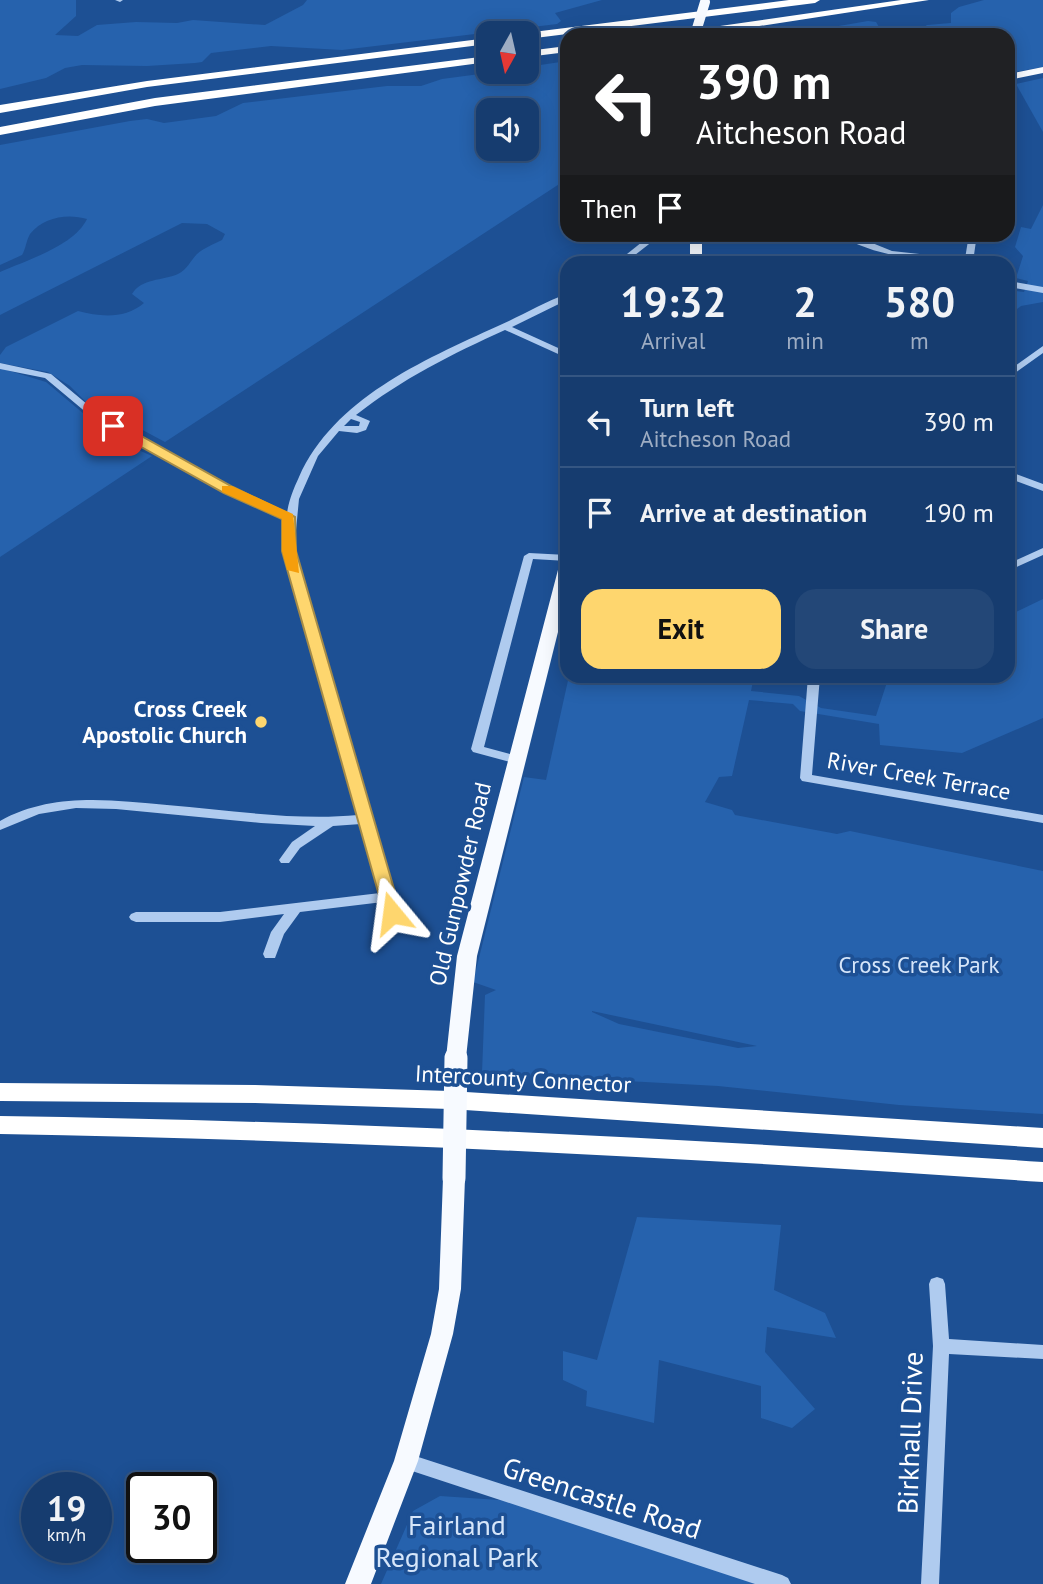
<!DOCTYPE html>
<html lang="en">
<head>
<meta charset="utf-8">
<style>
	body { margin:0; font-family:"PT Sans",sans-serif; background:#234777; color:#f1f3f6; height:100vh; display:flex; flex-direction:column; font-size:26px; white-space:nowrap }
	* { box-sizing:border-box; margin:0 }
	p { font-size:23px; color:#9eadc3 }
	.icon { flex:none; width:38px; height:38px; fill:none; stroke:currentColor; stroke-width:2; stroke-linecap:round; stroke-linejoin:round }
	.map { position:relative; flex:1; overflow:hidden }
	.panel { position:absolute; left:560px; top:256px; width:455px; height:427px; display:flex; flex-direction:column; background:#163c6f; border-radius:21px; box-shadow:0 4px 18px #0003,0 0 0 2px #355682 }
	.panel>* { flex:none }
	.hud { position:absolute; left:560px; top:28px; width:455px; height:214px; border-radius:21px; box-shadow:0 4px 18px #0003,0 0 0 2px #355682; background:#202124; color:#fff; overflow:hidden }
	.needle { width:46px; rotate:188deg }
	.buttons { position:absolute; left:476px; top:21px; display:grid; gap:14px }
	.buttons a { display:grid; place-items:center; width:63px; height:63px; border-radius:14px; background:#163c6f; box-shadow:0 4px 18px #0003,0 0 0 2px #355682; font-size:35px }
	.speed { position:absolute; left:21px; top:1472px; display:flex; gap:14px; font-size:35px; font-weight:700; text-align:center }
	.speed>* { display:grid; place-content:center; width:91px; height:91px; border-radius:50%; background:#163c6f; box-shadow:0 4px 18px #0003,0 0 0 2px #355682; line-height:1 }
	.speed small { font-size:18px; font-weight:400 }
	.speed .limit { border:4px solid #111; border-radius:10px; background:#fff; color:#111 }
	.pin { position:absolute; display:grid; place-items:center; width:60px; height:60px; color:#fff; margin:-30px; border-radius:14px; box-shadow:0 4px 10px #0006 }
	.me { position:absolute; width:77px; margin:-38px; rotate:344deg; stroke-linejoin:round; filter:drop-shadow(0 0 5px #0008) }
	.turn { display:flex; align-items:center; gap:24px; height:147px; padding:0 21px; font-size:32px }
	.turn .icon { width:91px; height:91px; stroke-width:2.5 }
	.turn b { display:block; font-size:49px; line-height:60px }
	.then { display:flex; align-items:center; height:66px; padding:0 21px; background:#0003; gap:14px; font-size:26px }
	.eta { display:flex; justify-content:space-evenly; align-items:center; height:119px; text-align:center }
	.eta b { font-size:42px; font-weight:700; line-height:49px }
	.cta { display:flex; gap:14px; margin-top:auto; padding:14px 21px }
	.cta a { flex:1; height:80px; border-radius:21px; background:#fed66e; color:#111; font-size:28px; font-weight:700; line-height:80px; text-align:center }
	.cta a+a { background:#234777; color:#f1f3f6 }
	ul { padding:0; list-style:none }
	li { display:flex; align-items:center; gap:21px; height:91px; padding:0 21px; border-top:2px solid #355682 }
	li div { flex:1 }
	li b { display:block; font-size:26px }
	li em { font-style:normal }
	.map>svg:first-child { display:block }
	.green { fill:#2662ad; fill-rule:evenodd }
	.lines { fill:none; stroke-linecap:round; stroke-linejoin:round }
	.minor { fill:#afcbef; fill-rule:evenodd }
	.major { fill:#f7faff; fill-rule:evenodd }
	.highway { fill:#fff; fill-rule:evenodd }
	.major-bridge-far1 { stroke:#f7faff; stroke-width:10 }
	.major-bridge { stroke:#f7faff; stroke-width:23 }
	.route { fill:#fed66e; stroke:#a58b48; stroke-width:2 }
	.slow { fill:#f59e0b }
	.poi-dot { fill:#fed66e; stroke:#1d5094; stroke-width:2.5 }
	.labels { text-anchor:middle; stroke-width:7; stroke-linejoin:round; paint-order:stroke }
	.poi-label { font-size:23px; font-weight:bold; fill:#fff; stroke:#1d5094; text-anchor:end }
	.street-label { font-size:23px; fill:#fff; stroke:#1d5094 }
	.park-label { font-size:23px; fill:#d6e6fa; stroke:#1d5094 }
	.near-street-label { font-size:28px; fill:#fff; stroke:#1d5094 }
	.near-park-label { font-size:28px; fill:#d6e6fa; stroke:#1d5094 }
</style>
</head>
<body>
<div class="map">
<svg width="1043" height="1584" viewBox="0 0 1043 1584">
	<rect width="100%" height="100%" fill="#1d5094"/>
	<!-- green -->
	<path class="green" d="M0 0H76V16L55 35 78 36 97 25 136 22 177 23 193 20 265 25 303 5 307 0H602L555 13 561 21 557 24 342 50 271 46 211 53 202 62 195 63 147 66 82 65 65 68 46 78 0 89Z
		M984 0H1043V67L1008 73V35H912L927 25 951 23V13L959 7Z
		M868 21 876 22 879 27 893 35H786Z
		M567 61V179L165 442 107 411 94 410 70 386 48 372 0 363V355L6 347 78 311C101 317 125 319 144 303L132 294C142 278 162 281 178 274 188 269 190 261 197 254 204 248 214 244 222 240L225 234 207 224 182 223 0 315V272C27 260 74 246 87 219 68 213 43 217 30 234 26 241 26 248 22 255L0 265V145L130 121 147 119 164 123 216 116 243 103 387 86H421L442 79 495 72H527V67ZM488 110H527V149H488Z
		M1043 78V132L1016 84Z
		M1043 205V302L1021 306 1008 316V290L1024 292 1028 281 1016 278 1023 256 1015 247 1021 227 1031 229Z
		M0 368 46 382 84 414 87 420 86 427 152 456 0 557Z
		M1043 599V718L962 753 880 745 879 724 800 711 793 704 749 700 732 776 719 777 705 802 732 810 735 815 837 834 850 831 1043 871V1114L899 1105 718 1086 482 1073 485 995 496 990 473 982 524 777 546 780 569 676H754L751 691 799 696 821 708 876 716 889 676H1008V616ZM592 1012V1011L757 1046 738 1048 619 1024Z
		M637 1217 781 1225 774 1290 825 1313 836 1338 767 1327 765 1352 815 1409 792 1428 761 1418V1386L659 1360 654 1423 586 1406 587 1391 563 1380V1351L597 1360Z
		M440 1496 527 1502 782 1584H381L413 1511Z"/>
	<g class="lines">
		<!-- minor -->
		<path class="minor" d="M115 0H123L120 2Z
			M652 234H662L626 262H617Z
			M837 234H850L892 251 965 259 969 234H977L973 262C927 262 877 258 837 234Z
			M696 256 748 259 752 262 693 261V257Z
			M1008 281 1043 287V293L1008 287Z
			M567 294V300L512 327 567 352V358L505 330C452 354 402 379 356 415L370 421 366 430 357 433 339 431 318 456 299 499 294 551 404 929 402 932H392L383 902 300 912 284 934 275 958H265L263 954 271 932 284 914 220 922H136L131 920 129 917 131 914 136 912H220L380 893 361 824 333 826 300 848 289 863H281L279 860 292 842 315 826 261 823 116 809 76 808 39 814 0 830V821C52 792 110 800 167 805 231 810 294 821 358 815L284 551 287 520 224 492 94 419 45 378 0 369V363L51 374 100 415 232 488 287 513C289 500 293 490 299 477 334 399 421 361 498 326 521 316 544 302 567 294ZM351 419 360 422 359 426H344Z
			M1043 346V353L1008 378V371Z
			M1008 471 1043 484V491L1008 478Z
			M1043 548V555L1008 571V564Z
			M529 553 567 555V561L533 559 484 747 521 757 523 760 517 764 473 752 471 749 524 556Z
			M808 676H820L812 775 1043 815V823L802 781 800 778Z
			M937 1277 943 1279 945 1284 949 1339 1043 1345V1359L949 1354 939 1584H921L933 1346 929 1284 931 1279Z
			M406 1453 782 1575 788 1578 791 1584H755L406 1469 400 1467 398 1461 400 1455Z"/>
		<!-- major -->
		<path class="major" d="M1043 67V73L1008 80V74Z
			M690 234H702V262H690Z
			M567 561V596L477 956 466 1058 463 1064 456 1066 449 1064 446 1058 457 956 559 566Z
			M454 1169 462 1172 465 1178 461 1289 453 1334 418 1461 371 1584H345L394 1461 431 1334 439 1289 443 1178 446 1172Z"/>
		<!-- highway -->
		<path class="highway" d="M789 0H820L815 3 527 39 525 33Z
			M901 0H929L701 35H672L678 32Z
			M488 38V44L147 87 0 113V105L147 81Z
			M567 46V52L527 57V51Z
			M488 56V62L155 106 0 135V127L155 98Z
			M0 1083 255 1085 450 1091 1043 1128V1148L450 1109 255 1103 0 1101Z
			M0 1116C348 1121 696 1139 1043 1162V1182C696 1158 348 1140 0 1134Z"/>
		<!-- major-bridge-far1 -->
		<path class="major-bridge-far1" d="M695 35 705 2"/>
		<!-- major-bridge -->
		<path class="major-bridge" d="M454 1178 456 1058"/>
	</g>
	<!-- route -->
	<path class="route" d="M109 423H118L233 487 295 517 296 551 401 913 398 917 392 919 384 913 282 551V519L224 493 109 429Z"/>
	<!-- slow -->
	<path class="slow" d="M222 486H232L293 514 299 573 287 570 282 551V519L222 492Z"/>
	<!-- markers -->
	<circle class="poi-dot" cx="261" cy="722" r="7"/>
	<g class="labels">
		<!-- poi labels -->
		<g class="poi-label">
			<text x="247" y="717">Cross Creek<tspan x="247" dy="26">Apostolic Church</tspan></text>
		</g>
		<!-- street labels -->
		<g class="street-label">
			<text transform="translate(919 776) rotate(10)" y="8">River Creek Terrace</text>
			<text transform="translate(460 884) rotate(-77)" y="8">Old Gunpowder Road</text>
			<text transform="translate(523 1079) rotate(3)" y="8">Intercounty Connector</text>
		</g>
		<!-- park labels -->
		<g class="park-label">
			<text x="919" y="973">Cross Creek Park</text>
		</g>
		<!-- near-street labels -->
		<g class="near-street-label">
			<text transform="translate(910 1433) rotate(-88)" y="10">Birkhall Drive</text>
			<text transform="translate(602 1498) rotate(18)" y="10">Greencastle Road</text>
		</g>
		<!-- near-park labels -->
		<g class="near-park-label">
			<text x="457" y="1535">Fairland<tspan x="457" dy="32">Regional Park</tspan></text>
		</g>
	</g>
</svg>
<div class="buttons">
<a><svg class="needle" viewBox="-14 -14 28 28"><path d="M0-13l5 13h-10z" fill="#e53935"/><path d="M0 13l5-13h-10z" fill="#9eadc3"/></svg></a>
<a><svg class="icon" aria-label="sound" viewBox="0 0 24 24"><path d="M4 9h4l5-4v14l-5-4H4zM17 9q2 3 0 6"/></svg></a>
</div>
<div class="speed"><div>19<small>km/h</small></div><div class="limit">30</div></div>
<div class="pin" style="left:113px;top:426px;background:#d93025"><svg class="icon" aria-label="arrive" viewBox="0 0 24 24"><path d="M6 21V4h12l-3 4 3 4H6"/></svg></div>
<svg class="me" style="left:392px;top:913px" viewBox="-20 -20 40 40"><path d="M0-17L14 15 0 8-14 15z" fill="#fed66e" stroke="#fff" stroke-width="4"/></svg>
<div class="hud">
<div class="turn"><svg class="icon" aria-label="left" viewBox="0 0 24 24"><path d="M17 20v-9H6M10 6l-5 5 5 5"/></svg><div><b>390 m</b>Aitcheson Road</div></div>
<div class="then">Then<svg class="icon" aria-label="arrive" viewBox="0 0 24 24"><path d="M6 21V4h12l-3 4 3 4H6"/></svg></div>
</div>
<section class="panel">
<div class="eta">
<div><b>19:32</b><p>Arrival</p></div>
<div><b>2</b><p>min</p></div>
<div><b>580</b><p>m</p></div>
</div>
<ul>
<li><svg class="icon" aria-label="left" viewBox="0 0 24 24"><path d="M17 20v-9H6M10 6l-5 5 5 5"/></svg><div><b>Turn left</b><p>Aitcheson Road</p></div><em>390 m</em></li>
<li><svg class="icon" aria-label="arrive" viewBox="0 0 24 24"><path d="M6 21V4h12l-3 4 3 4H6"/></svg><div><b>Arrive at destination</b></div><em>190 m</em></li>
</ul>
<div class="cta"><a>Exit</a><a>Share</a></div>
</section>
</div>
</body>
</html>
